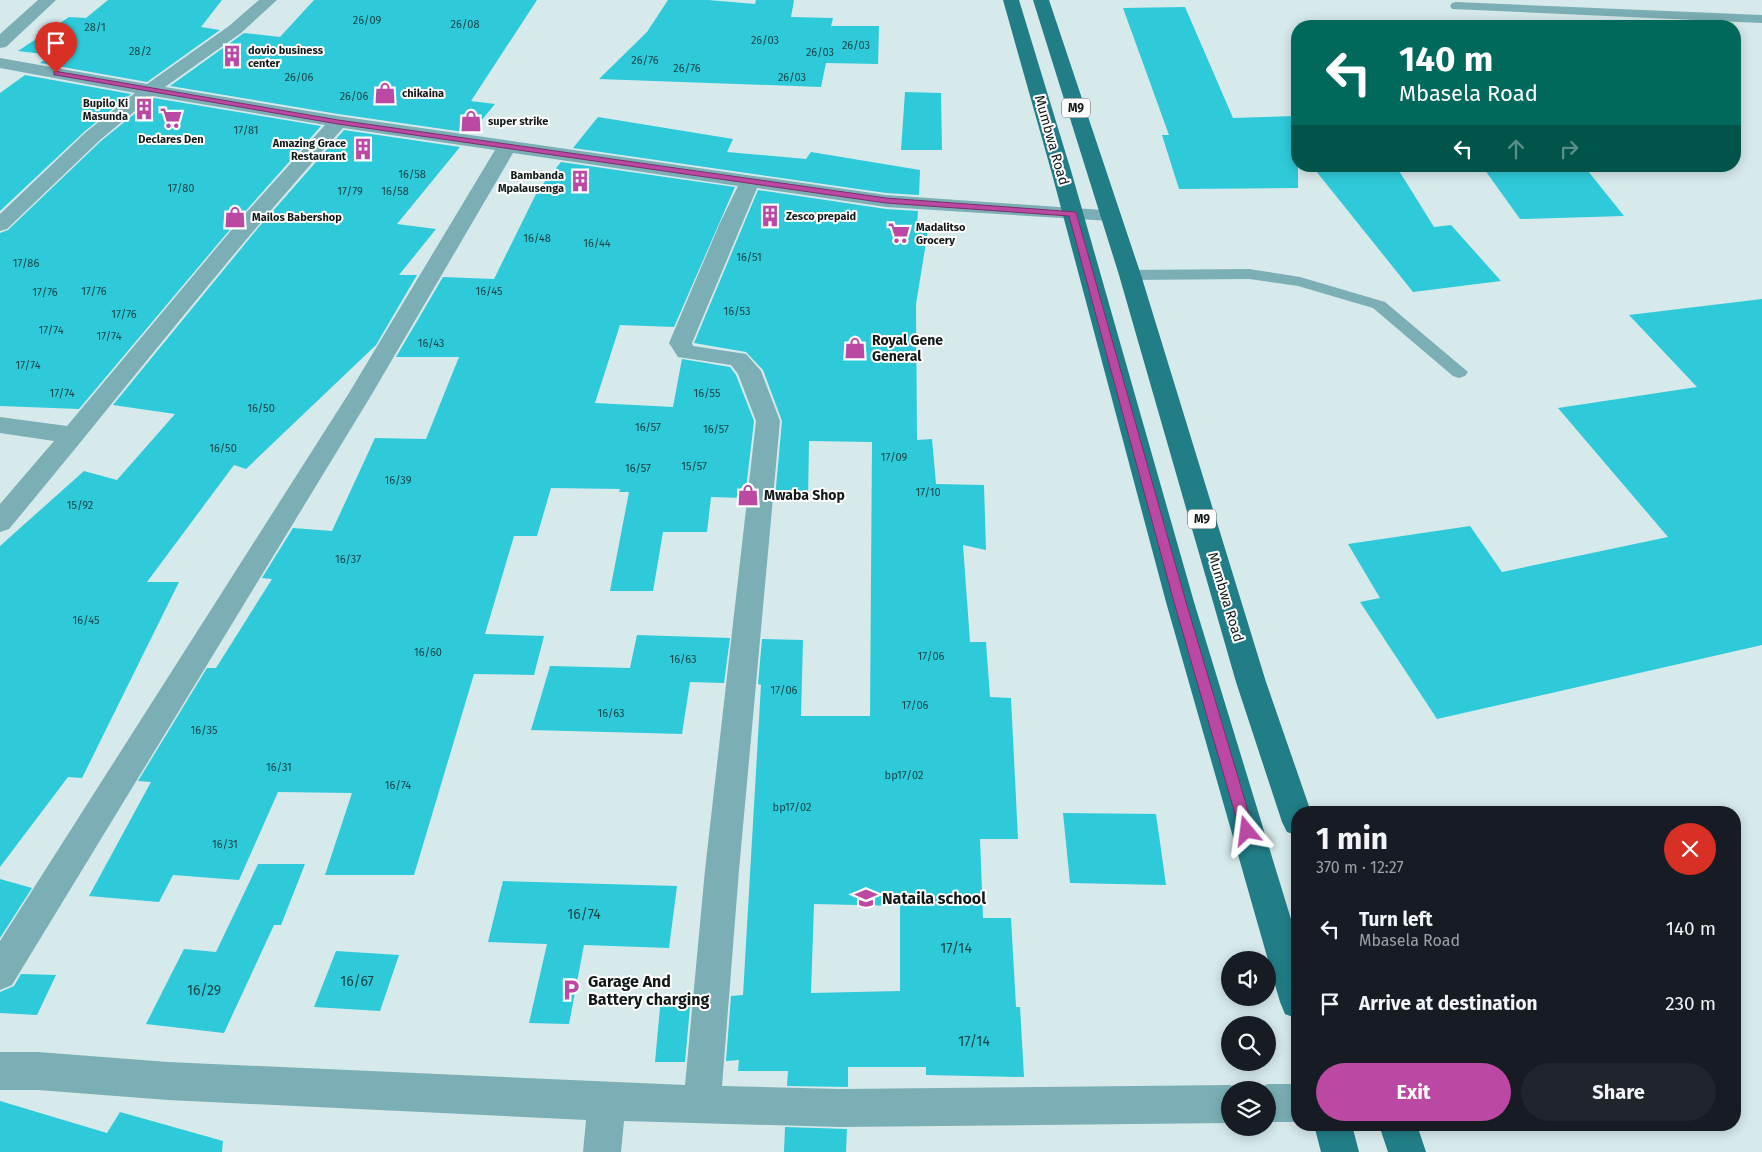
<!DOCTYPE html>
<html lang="en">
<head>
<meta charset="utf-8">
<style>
	body { margin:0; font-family:"Fira Sans",sans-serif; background:#20242c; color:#f1f3f6; height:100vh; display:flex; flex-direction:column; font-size:19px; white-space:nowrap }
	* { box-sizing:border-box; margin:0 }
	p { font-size:16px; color:#9ea1a6 }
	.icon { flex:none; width:28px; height:28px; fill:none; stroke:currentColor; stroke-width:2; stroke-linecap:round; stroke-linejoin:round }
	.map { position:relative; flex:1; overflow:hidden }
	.side { position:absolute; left:1291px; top:806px; width:450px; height:325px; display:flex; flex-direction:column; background:#171b24; border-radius:20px; box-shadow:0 2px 12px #0003 }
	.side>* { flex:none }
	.hud { position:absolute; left:1291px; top:20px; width:450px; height:152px; border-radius:20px; box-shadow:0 2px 12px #0003; background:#00695c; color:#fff; overflow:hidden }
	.controls { position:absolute; left:1221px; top:951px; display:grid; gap:10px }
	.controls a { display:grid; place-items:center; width:55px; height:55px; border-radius:50%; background:#171b24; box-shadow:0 2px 12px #0003; font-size:25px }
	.pin { position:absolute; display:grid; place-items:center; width:42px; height:42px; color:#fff; margin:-51px -21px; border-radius:50% 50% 50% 0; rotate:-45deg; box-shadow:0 0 5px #0007 }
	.pin .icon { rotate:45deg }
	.me { position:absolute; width:55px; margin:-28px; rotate:344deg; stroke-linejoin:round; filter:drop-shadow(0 0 4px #0008) }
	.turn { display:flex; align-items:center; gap:18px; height:105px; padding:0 25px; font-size:22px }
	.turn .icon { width:65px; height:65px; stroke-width:2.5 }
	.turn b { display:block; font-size:35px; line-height:42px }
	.lanes { display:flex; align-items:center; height:48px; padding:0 25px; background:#0003; justify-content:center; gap:25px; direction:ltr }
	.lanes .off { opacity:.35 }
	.round { display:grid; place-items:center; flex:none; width:52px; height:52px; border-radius:26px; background:#20242c }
	.overview { display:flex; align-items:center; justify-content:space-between; height:85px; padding:0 25px }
	h1 { font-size:30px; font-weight:700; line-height:38px }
	.button { display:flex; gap:10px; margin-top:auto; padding:10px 25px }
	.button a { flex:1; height:58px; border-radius:30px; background:#bb49a3; color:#fff; font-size:20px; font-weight:700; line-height:58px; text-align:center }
	.button a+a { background:#20242c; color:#f1f3f6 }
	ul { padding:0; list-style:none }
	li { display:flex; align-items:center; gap:15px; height:75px; padding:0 25px }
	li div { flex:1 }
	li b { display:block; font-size:19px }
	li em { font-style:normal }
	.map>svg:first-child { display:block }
	.building { fill:#2ecad9; fill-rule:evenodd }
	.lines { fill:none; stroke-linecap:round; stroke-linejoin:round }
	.service { fill:#7bafb5; fill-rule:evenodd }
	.minor { fill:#7bafb5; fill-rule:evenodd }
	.primary { fill:#217e87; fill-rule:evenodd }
	.route { fill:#bb49a3; stroke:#7a2f6a }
	.labels { text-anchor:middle; stroke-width:4; stroke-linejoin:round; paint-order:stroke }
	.number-label { font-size:11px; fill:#194549 }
	.far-poi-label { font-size:11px; font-weight:bold; fill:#121919; stroke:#fff; text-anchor:start }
	.shield { fill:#fff; stroke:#595e5e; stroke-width:1 }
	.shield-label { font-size:12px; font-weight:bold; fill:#121919 }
	.street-label { font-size:14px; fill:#121919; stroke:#fff }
	.poi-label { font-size:14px; font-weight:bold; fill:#121919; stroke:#fff; text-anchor:start }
	.near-number-label { font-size:14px; fill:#194549 }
	.near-poi-label { font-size:16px; font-weight:bold; fill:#121919; stroke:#fff; text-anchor:start }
</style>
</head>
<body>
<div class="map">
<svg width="1762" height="1152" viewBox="0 0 1762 1152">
	<rect width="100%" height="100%" fill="#d6e9eb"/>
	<!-- building -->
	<path class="building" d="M108 0H222L201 27 220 30 147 82 40 63 51 55 18 51 69 17 86 18Z
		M314 0H537L471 101 495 104 471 133 338 114 170 86 244 33 280 37Z
		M668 0H708L755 4 756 0H794L791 17 833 18 831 26H879L878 64 826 63 821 87 599 79 647 32Z
		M1185 7 1233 118 1298 116V188L1179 189 1162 135H1169L1123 8Z
		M25 75 131 94 85 131 0 211V93Z
		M905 92 941 93 942 150H901Z
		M154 98 321 126 243 214 79 409 0 406V233L8 230 101 141Z
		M598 117 733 139 727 152 806 159 811 152 920 170 919 195 886 193 573 148Z
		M344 130 460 147 397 224 436 229 399 275H417L376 345 246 469 234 465 147 582H179L82 778 68 777 0 867V546L84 471 117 480 175 414 113 405 258 228Z
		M561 162 735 187 674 327 620 325 595 403 673 407 682 359 730 367 736 375 754 421 745 498 711 497 707 532H663L653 591H610L629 492H619L620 489 551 488 537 536H514L485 634 544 636 534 675 474 674 414 875H325L352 793 278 792 239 880 173 875 159 902 89 896 151 782 138 781 207 668H216L272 579 262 578 293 528 332 531 375 438 426 439 459 357H396L443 277 494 279 538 190Z
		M1312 166H1396L1434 227 1451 225 1501 281 1413 292Z
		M1482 166H1584L1624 216 1520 219Z
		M758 190 886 209 918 211 917 224H929L916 304 917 440 932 439 936 484 984 485 986 550 963 545 970 642H986L990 697 1011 698 1018 839H980L983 918H1011L1016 1007H1020L1024 1077 926 1075V1067H848V1087L787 1086 788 1071H738L739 1060 726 1061 731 996 743 995 761 685 758 684 762 639 803 640 801 716H870L872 442 809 441 808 499 775 498 782 421 763 370 746 352 694 343ZM814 904 900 906V991L811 993Z
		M1762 299V645L1437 719 1360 602 1380 598 1348 544 1470 526 1502 572 1668 537 1558 408 1697 387 1629 315Z
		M637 635 730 638 724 683 690 682 682 734 531 730 550 666 630 668Z
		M1063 813 1156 814 1166 885 1070 883Z
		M258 864H305L281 925H274L224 1033 146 1024 184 949 216 952Z
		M0 879 32 888 0 938Z
		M503 881 677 886 669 948 584 945 569 1024 529 1023 547 944 488 942Z
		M336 951 399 955 380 1011 314 1007Z
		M21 974 56 975 37 1015 0 1013V992L14 986Z
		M691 996 685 1062H655L661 997Z
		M0 1101 107 1133 120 1112 223 1141 222 1152H0Z
		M785 1127 847 1129 846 1152H784Z"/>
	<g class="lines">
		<!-- service -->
		<path class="service" d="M1456 2 1762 15V23L1452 9 1450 6 1452 3Z
			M1249 269 1300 277 1385 302 1468 372 1465 376 1459 378 1453 376 1373 308 1298 286 1249 279 1130 280 1124 278 1122 275 1124 272 1130 270Z"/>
		<!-- minor -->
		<path class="minor" d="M38 0H56L6 47 0 48V34Z
			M259 0H277L241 33 165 87 338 116 886 195 1117 211 1120 215 1117 219 1110 221 886 207 757 188 692 343 693 346 746 354 761 371 780 421 739 870 722 1086 840 1089 1230 1085 1242 1090H1230V1123L840 1127 624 1121 621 1152H583L586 1120 168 1100 38 1090H0V1052H38L168 1062 685 1085 705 870 756 421 738 374 731 365 678 357 669 343 720 223 738 186 513 153 372 394 12 985 0 990V941L349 393 495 150 343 128C226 258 120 396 9 529L0 532V504L54 441 0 433V417L67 426 244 215 325 125 153 96 100 140 7 229 0 231V214L86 132 135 93 0 68V58L147 84 229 26Z
			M1268 1084H1298V1122H1268V1090H1255Z"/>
		<!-- primary -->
		<path class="primary" d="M1003 0H1019L1072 174 1194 602 1298 942V1019L1285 1014 1280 1002 1166 602 1052 174Z
			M1033 0H1049L1141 275 1266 682 1311 812H1298V836L1287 832 1282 822 1236 682 1119 275Z
			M1314 1125H1352L1359 1152H1321Z
			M1379 1125H1417L1426 1152H1388Z"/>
	</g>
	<!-- route -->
	<path class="route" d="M54 71 338 120 886 198 1076 212 1186 602 1254 831 1252 835 1247 837 1242 835 1240 831 1174 602 1069 216 886 203 338 124 56 75H54Z"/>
	<!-- icons -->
	<defs>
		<g id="building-bare" transform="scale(1.725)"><path d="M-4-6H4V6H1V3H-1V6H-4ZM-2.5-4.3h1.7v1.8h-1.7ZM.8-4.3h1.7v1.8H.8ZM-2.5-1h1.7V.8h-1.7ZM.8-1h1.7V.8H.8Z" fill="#bb49a3" stroke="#fff" stroke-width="2.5" paint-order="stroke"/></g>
		<g id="shop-bare" transform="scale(1.725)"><path d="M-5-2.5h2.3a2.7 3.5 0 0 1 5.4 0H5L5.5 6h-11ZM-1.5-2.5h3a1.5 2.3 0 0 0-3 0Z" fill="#bb49a3" stroke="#fff" stroke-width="2.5" paint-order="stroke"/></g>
		<g id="supermarket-bare" transform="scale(1.725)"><path d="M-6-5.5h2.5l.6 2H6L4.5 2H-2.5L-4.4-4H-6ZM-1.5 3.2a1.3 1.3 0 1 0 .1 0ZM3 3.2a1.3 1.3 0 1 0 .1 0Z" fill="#bb49a3" stroke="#fff" stroke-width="2.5" paint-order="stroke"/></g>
		<g id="school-bare" transform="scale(1.725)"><path d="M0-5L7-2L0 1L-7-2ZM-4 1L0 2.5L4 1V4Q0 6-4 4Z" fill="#bb49a3" stroke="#fff" stroke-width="2.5" paint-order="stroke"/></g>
		<g id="parking-bare" transform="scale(1.725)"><path d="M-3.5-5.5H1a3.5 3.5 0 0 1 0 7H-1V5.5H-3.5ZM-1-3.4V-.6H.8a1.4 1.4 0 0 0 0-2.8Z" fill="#bb49a3" stroke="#fff" stroke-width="2.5" paint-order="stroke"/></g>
	</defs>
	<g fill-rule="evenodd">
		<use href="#building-bare" x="232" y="56"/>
		<use href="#shop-bare" x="385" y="93"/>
		<use href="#building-bare" x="144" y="109"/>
		<use href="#supermarket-bare" x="171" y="118"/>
		<use href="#shop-bare" x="471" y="121"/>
		<use href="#building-bare" x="363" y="149"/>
		<use href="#building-bare" x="580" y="181"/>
		<use href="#building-bare" x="770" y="216"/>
		<use href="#shop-bare" x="235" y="217"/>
		<use href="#supermarket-bare" x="899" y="233"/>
		<use href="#shop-bare" x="855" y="348"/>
		<use href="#shop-bare" x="748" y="495"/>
		<use href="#school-bare" x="866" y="898"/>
		<use href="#parking-bare" x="571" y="990"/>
	</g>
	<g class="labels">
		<!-- number labels -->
		<g class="number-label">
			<text x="367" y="24">26/09</text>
			<text x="465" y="28">26/08</text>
			<text x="95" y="31">28/1</text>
			<text x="765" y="44">26/03</text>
			<text x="856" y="49">26/03</text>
			<text x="140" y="55">28/2</text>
			<text x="820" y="56">26/03</text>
			<text x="645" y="64">26/76</text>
			<text x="687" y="72">26/76</text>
			<text x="299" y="81">26/06</text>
			<text x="792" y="81">26/03</text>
			<text x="354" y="100">26/06</text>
			<text x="246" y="134">17/81</text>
			<text x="412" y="178">16/58</text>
			<text x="181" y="192">17/80</text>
			<text x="350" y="195">17/79</text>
			<text x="395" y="195">16/58</text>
			<text x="537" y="242">16/48</text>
			<text x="597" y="247">16/44</text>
			<text x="749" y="261">16/51</text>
			<text x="26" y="267">17/86</text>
			<text x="94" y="295">17/76</text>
			<text x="489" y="295">16/45</text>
			<text x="45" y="296">17/76</text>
			<text x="737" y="315">16/53</text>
			<text x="124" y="318">17/76</text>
			<text x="51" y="334">17/74</text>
			<text x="109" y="340">17/74</text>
			<text x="431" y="347">16/43</text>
			<text x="28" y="369">17/74</text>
			<text x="62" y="397">17/74</text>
			<text x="707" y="397">16/55</text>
			<text x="261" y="412">16/50</text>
			<text x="648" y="431">16/57</text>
			<text x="716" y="433">16/57</text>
			<text x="223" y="452">16/50</text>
			<text x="894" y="461">17/09</text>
			<text x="694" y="470">15/57</text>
			<text x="638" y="472">16/57</text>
			<text x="398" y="484">16/39</text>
			<text x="928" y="496">17/10</text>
			<text x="80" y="509">15/92</text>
			<text x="348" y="563">16/37</text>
			<text x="86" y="624">16/45</text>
			<text x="428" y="656">16/60</text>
			<text x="931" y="660">17/06</text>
			<text x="683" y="663">16/63</text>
			<text x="784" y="694">17/06</text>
			<text x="915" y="709">17/06</text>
			<text x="611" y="717">16/63</text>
			<text x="204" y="734">16/35</text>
			<text x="279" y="771">16/31</text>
			<text x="904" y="779">bp17/02</text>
			<text x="398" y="789">16/74</text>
			<text x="792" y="811">bp17/02</text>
			<text x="225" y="848">16/31</text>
		</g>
		<!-- far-poi labels -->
		<g class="far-poi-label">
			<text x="248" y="54">dovio business<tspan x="248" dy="13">center</tspan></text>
			<text x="402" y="97">chikaina</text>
			<text x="128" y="107" text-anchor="end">Bupilo Ki<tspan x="128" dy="13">Masunda</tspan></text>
			<text x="488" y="125">super strike</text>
			<text x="171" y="143" text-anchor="middle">Declares Den</text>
			<text x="346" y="147" text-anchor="end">Amazing Grace<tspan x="346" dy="13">Restaurant</tspan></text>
			<text x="564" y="179" text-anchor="end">Bambanda<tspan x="564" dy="13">Mpalausenga</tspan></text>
			<text x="786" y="220">Zesco prepaid</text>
			<text x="252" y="221">Mailos Babershop</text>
			<text x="916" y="231">Madalitso<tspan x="916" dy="13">Grocery</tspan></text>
		</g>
		<!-- shield labels -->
		<g class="shield">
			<rect x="1062" y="98.5" width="28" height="19" rx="4"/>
			<rect x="1188" y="509.5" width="28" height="19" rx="4"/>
		</g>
		<g class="shield-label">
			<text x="1076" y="112">M9</text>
			<text x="1202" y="523">M9</text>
		</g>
		<!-- street labels -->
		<g class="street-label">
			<text transform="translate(1052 140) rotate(74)" y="5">Mumbwa Road</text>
			<text transform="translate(1226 597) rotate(73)" y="5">Mumbwa Road</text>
		</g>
		<!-- poi labels -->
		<g class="poi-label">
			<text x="872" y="345">Royal Gene<tspan x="872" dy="16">General</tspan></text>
			<text x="764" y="500">Mwaba Shop</text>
		</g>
		<!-- near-number labels -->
		<g class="near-number-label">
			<text x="584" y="919">16/74</text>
			<text x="956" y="953">17/14</text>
			<text x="357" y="986">16/67</text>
			<text x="204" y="995">16/29</text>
			<text x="974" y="1046">17/14</text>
		</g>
		<!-- near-poi labels -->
		<g class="near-poi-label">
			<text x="882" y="904">Nataila school</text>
			<text x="588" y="987">Garage And<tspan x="588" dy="18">Battery charging</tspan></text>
		</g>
	</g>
</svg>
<div class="controls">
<a><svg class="icon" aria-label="sound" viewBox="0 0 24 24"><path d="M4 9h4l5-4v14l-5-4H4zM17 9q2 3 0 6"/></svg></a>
<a><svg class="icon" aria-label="search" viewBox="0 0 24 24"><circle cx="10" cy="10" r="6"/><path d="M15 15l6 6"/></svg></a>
<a><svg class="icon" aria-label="layers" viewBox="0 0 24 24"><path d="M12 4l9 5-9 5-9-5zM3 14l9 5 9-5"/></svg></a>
</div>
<div class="pin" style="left:56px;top:73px;background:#d93025"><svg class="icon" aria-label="arrive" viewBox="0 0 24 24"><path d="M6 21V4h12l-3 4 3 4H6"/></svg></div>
<svg class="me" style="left:1247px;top:831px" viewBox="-20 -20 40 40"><path d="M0-17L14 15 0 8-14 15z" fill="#bb49a3" stroke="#fff" stroke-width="4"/></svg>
<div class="hud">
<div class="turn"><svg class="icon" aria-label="left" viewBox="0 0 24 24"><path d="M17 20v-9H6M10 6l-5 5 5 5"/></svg><div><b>140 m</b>Mbasela Road</div></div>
<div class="lanes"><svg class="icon" aria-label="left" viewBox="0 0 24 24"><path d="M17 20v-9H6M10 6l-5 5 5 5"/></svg><svg class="icon off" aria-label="ahead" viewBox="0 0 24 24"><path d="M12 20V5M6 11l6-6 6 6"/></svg><svg class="icon off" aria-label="right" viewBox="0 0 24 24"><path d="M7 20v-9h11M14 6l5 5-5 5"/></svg></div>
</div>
<section class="side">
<div class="overview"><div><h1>1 min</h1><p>370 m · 12:27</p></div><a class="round" style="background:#d93025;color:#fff"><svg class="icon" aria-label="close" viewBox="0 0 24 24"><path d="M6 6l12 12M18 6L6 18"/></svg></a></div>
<ul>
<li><svg class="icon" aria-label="left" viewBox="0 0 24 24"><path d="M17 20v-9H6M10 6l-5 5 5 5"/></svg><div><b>Turn left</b><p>Mbasela Road</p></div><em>140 m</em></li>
<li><svg class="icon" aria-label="arrive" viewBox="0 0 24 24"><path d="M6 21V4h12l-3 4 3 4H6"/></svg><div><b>Arrive at destination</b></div><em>230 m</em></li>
</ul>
<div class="button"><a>Exit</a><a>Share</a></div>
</section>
</div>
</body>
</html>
